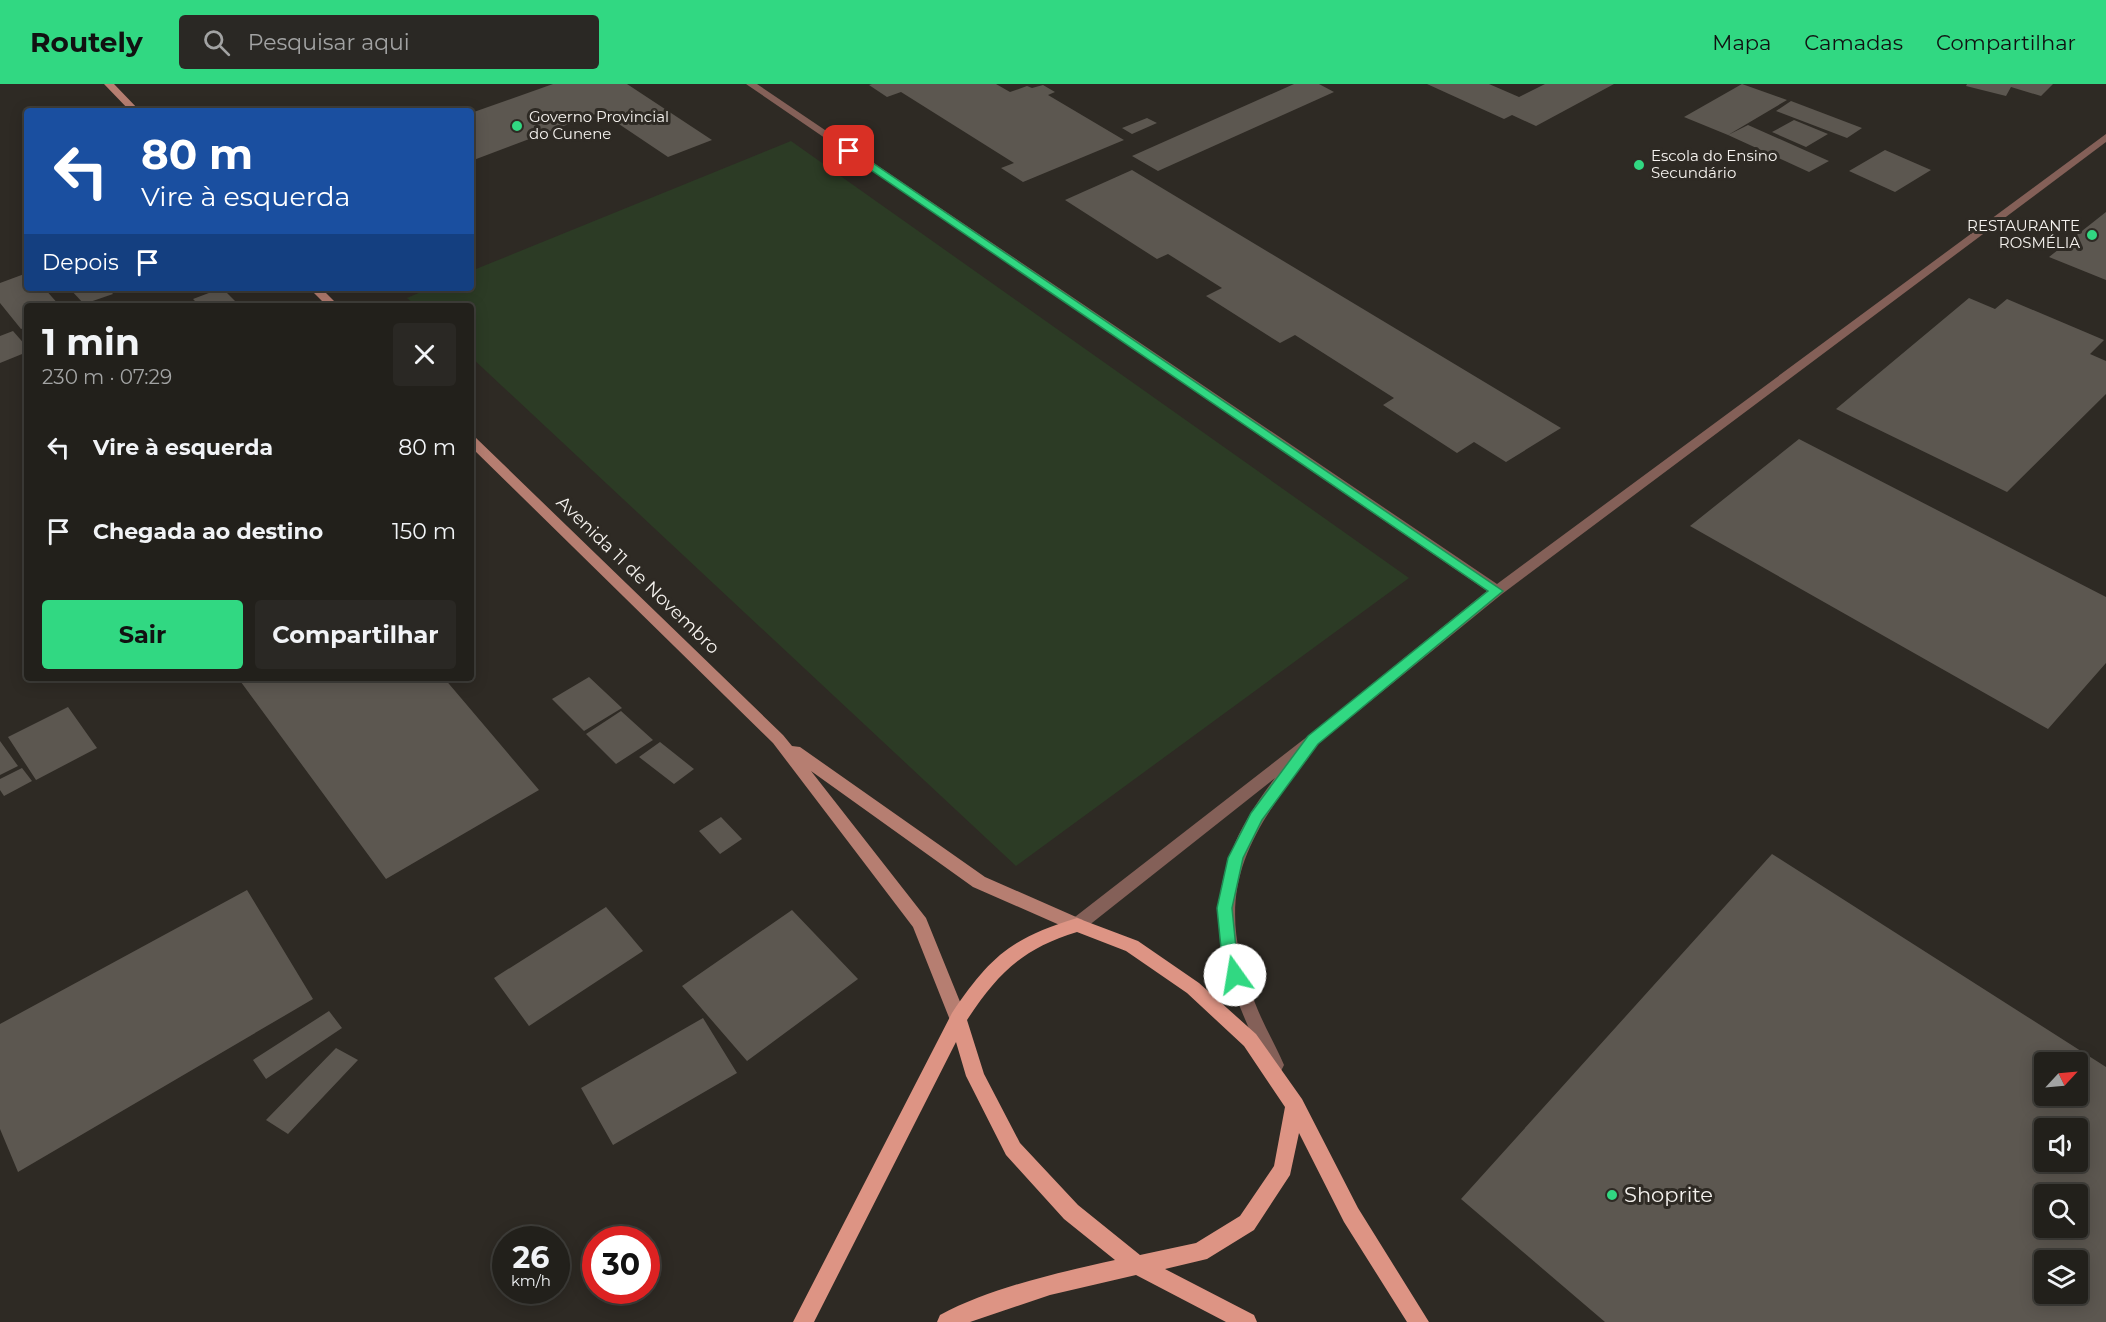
<!DOCTYPE html>
<html lang="pt">
<head>
<meta charset="utf-8">
<style>
	body { margin:0; font-family:Montserrat,sans-serif; background:#2a2824; color:#f1f3f6; height:100vh; display:flex; flex-direction:column; font-size:22px; white-space:nowrap }
	* { box-sizing:border-box; margin:0 }
	p { font-size:20px; color:#a2a3a3 }
	.icon { flex:none; width:33px; height:33px; fill:none; stroke:currentColor; stroke-width:2; stroke-linecap:round; stroke-linejoin:round }
	.map { position:relative; flex:1; overflow:hidden }
	.side { position:absolute; left:24px; top:219px; width:450px; height:378px; display:flex; flex-direction:column; background:#22201b; border-radius:6px; box-shadow:0 3px 15px #0003,0 0 0 2px #3f3e3a }
	.side>* { flex:none }
	.guide { position:absolute; left:24px; top:24px; width:450px; height:183px; border-radius:6px; box-shadow:0 3px 15px #0003,0 0 0 2px #3f3e3a; background:#1a4fa0; color:#fff; overflow:hidden }
	.needle { width:39px; rotate:64deg }
	.tools { position:absolute; left:2034px; top:968px; display:grid; gap:12px }
	.tools a { display:grid; place-items:center; width:54px; height:54px; border-radius:6px; background:#22201b; box-shadow:0 3px 15px #0003,0 0 0 2px #3f3e3a; font-size:30px }
	.speed { position:absolute; left:492px; top:1142px; display:flex; gap:12px; font-size:30px; font-weight:700; text-align:center }
	.speed>* { display:grid; place-content:center; width:78px; height:78px; border-radius:50%; background:#22201b; box-shadow:0 3px 15px #0003,0 0 0 2px #3f3e3a; line-height:1 }
	.speed small { font-size:15px; font-weight:400 }
	.speed .limit { border:9px solid #d22; background:#fff; color:#111 }
	.pin { position:absolute; display:grid; place-items:center; width:51px; height:51px; color:#fff; margin:-26px; border-radius:12px; box-shadow:0 3px 9px #0006 }
	.me { position:absolute; width:66px; margin:-33px; rotate:347deg; stroke-linejoin:round; filter:drop-shadow(0 0 4px #0008) }
	.turn { display:flex; align-items:center; gap:21px; height:126px; padding:0 18px; font-size:27px }
	.turn .icon { width:78px; height:78px; stroke-width:2.5 }
	.turn b { display:block; font-size:42px; line-height:51px }
	.then { display:flex; align-items:center; height:57px; padding:0 18px; background:#0003; gap:12px; font-size:22px }
	.round { display:grid; place-items:center; flex:none; width:63px; height:63px; border-radius:6px; background:#2a2824 }
	.headline { display:flex; align-items:center; justify-content:space-between; height:102px; padding:0 18px }
	h1 { font-size:36px; font-weight:700; line-height:45px }
	.cta { display:flex; gap:12px; margin-top:auto; padding:12px 18px }
	.cta a { flex:1; height:69px; border-radius:6px; background:#31d882; color:#111; font-size:24px; font-weight:700; line-height:69px; text-align:center }
	.cta a+a { background:#2a2824; color:#f1f3f6 }
	ul { padding:0; list-style:none }
	li { display:flex; align-items:center; gap:18px; height:84px; padding:0 18px }
	li div { flex:1 }
	li b { display:block; font-size:22px }
	li em { font-style:normal }
	header { display:flex; align-items:center; gap:36px; box-sizing:border-box; height:84px; padding:0 30px; background:#31d882; color:#111 }
	header strong { font-size:28px }
	nav { display:flex; gap:33px; margin-inline-start:auto; font-size:21px }
	.search { width:420px; height:54px; background:#2a2824; display:flex; align-items:center; gap:15px; box-sizing:border-box; padding:0 21px; border-radius:6px; color:#a2a3a3; font-size:22px }
	.map>svg:first-child { display:block }
	.green { fill:#2c3b25 }
	.building { fill:#5c5750; fill-rule:evenodd }
	.lines { fill:none; stroke-linecap:round; stroke-linejoin:round }
	.street { fill:#846058; fill-rule:evenodd }
	.secondary { fill:#b67e71; fill-rule:evenodd }
	.primary { fill:#dd9484; fill-rule:evenodd }
	.route { fill:#31d882; stroke:#208c54; stroke-width:1.5 }
	.poi-dot { fill:#31d882; stroke:#2e2a24; stroke-width:2 }
	.labels { text-anchor:middle; stroke-width:6; stroke-linejoin:round; paint-order:stroke }
	.far-poi-label { font-size:15px; fill:#f5f2ee; stroke:#2e2a24; text-anchor:start }
	.street-label { font-size:18px; fill:#f5f2ee; stroke:#2e2a24 }
	.near-poi-label { font-size:21px; fill:#f5f2ee; stroke:#2e2a24; text-anchor:start }
</style>
</head>
<body>
<header>
<strong>Routely</strong>
<div class="search"><svg class="icon" aria-label="search" viewBox="0 0 24 24"><circle cx="10" cy="10" r="6"/><path d="M15 15l6 6"/></svg>Pesquisar aqui</div>
<nav><a>Mapa</a><a>Camadas</a><a>Compartilhar</a></nav>
</header>
<div class="map">
<svg width="2106" height="1238" viewBox="0 0 2106 1238">
	<rect width="100%" height="100%" fill="#2e2a24"/>
	<!-- green -->
	<path class="green" d="M791 57 1409 494 1016 782 471 273V222H416L407 214 430 204H471V187Z"/>
	<!-- building -->
	<path class="building" d="M553 0H627L712 56 668 73 601 28 471 77V29Z
		M872 0H996L1010 8 1027 2 1032 4 1043 1 1055 8 1048 11 1124 56 1023 98 1001 84 1014 79 901 8 887 13 869 1Z
		M1294 0H1319L1334 8 1158 87 1132 72Z
		M1427 0H1489L1519 13 1545 0H1614L1536 42 1512 31 1504 35Z
		M1742 0 1787 16 1728 51 1684 33Z
		M1967 0H2053L2041 12 2011 3 2006 12 1966 2Z
		M1791 17 1862 44 1847 54 1776 27Z
		M1147 34 1157 39 1132 50 1122 44Z
		M1794 36 1828 50 1806 63 1772 48Z
		M1748 41 1829 77 1809 88 1728 51Z
		M1885 66 1931 86 1895 108 1849 87Z
		M1132 86 1561 344 1506 378 1474 358 1457 369 1383 321 1394 314 1295 251 1280 259 1206 212 1222 204 1168 170 1157 175 1065 116Z
		M2106 128V196L2049 173Z
		M27 189V204H44L60 222H27V243L21 245 0 219V199Z
		M69 204H108L113 210 84 220Z
		M222 204 240 222H200L193 215Z
		M1969 214 1995 225 2007 215 2104 256 2090 270 2106 277V310L2007 408 1836 325Z
		M13 247 27 263V268L0 279V252Z
		M1799 355 2106 513V579L2048 645 1690 442Z
		M589 593 622 624 584 647 552 615Z
		M238 594H444L539 706 386 795Z
		M68 623 97 664 36 696 8 653Z
		M621 627 653 656 616 680 586 650Z
		M0 657 18 682 0 691Z
		M660 658 694 685 674 700 639 673Z
		M22 684 32 697 4 712 0 706V695Z
		M721 733 742 755 720 770 699 747Z
		M1772 770 2106 983V1238H1605L1461 1115ZM2044 978H2078V1011H2044ZM2044 1044H2078V1077H2044ZM2044 1110H2078V1143H2044ZM2044 1176H2078V1209H2044Z
		M247 806 313 915 18 1088 0 1045V940Z
		M606 823 643 867 529 942 494 894Z
		M792 826 858 895 747 977 682 902Z
		M329 927 342 944 266 995 253 976Z
		M703 934 737 989 613 1061 581 1004Z
		M336 964 358 976 288 1050 266 1036Z"/>
	<g class="lines">
		<!-- street -->
		<path class="street" d="M746 0H757L1497 500 2106 50V58L1502 510 1307 669 1309 673 1306 677C1241 760 1213 815 1255 919 1263 940 1275 960 1284 981L1281 987 1275 989 1269 987C1213 873 1191 802 1275 694L1083 846 1077 848 1071 846 1069 841 1071 836 1308 652 1487 507Z"/>
		<!-- secondary -->
		<path class="secondary" d="M104 0H114L140 27H130Z
			M309 204H321L339 222H327Z
			M471 352 475 353 783 651 792 662 800 663 985 793 1083 836 1085 841 1083 846 1077 848 1071 846 973 803 811 687 926 834 967 935 964 941 958 943 952 941 913 843 773 659 471 363Z"/>
		<!-- primary -->
		<path class="primary" d="M1077 834 1138 857 1199 899 1256 950 1302 1015 1358 1124 1429 1238H1407L1344 1138 1299 1049 1290 1091 1254 1146 1207 1175 1165 1185 1254 1231 1257 1238H1226L1136 1191 1050 1211 970 1238H937L940 1231C992 1203 1058 1189 1115 1176L1064 1135 1006 1071 966 992 956 958 814 1238H793L952 929C990 873 1011 854 1077 834ZM1077 848 1126 867 1187 909 1244 962 1285 1023 1274 1082 1240 1132 1196 1159 1140 1171 1078 1121 1020 1059 984 990 967 936C998 889 1022 865 1077 848Z"/>
	</g>
	<!-- route -->
	<path class="route" d="M846 65H852L1503 507 1318 660 1262 736 1243 774 1232 824 1237 874 1243 891 1240 896H1229L1222 874 1217 824 1228 774 1251 729 1308 652 1488 507 846 69Z"/>
	<!-- markers -->
	<g class="poi-dot">
		<circle cx="517" cy="42" r="6"/>
		<circle cx="1639" cy="81" r="6"/>
		<circle cx="2092" cy="151" r="6"/>
		<circle cx="1612" cy="1111" r="6"/>
	</g>
	<g class="labels">
		<!-- far-poi labels -->
		<g class="far-poi-label">
			<text x="529" y="38">Governo Provincial<tspan x="529" dy="17">do Cunene</tspan></text>
			<text x="1651" y="77">Escola do Ensino<tspan x="1651" dy="17">Secundário</tspan></text>
			<text x="2080" y="147" text-anchor="end">RESTAURANTE<tspan x="2080" dy="17">ROSMÉLIA</tspan></text>
		</g>
		<!-- street labels -->
		<g class="street-label">
			<text transform="translate(638 491) rotate(44)" y="6">Avenida 11 de Novembro</text>
		</g>
		<!-- near-poi labels -->
		<g class="near-poi-label">
			<text x="1624" y="1118">Shoprite</text>
		</g>
	</g>
</svg>
<div class="tools">
<a><svg class="needle" viewBox="-14 -14 28 28"><path d="M0-13l5 13h-10z" fill="#e53935"/><path d="M0 13l5-13h-10z" fill="#a2a3a3"/></svg></a>
<a><svg class="icon" aria-label="sound" viewBox="0 0 24 24"><path d="M4 9h4l5-4v14l-5-4H4zM17 9q2 3 0 6"/></svg></a>
<a><svg class="icon" aria-label="search" viewBox="0 0 24 24"><circle cx="10" cy="10" r="6"/><path d="M15 15l6 6"/></svg></a>
<a><svg class="icon" aria-label="layers" viewBox="0 0 24 24"><path d="M12 4l9 5-9 5-9-5zM3 14l9 5 9-5"/></svg></a>
</div>
<div class="speed"><div>26<small>km/h</small></div><div class="limit">30</div></div>
<div class="pin" style="left:849px;top:67px;background:#d93025"><svg class="icon" aria-label="arrive" viewBox="0 0 24 24"><path d="M6 21V4h12l-3 4 3 4H6"/></svg></div>
<svg class="me" style="left:1235px;top:891px" viewBox="-20 -20 40 40"><circle r="19" fill="#fff"/><path d="M0-13L10 11 0 6-10 11z" fill="#31d882"/></svg>
<div class="guide">
<div class="turn"><svg class="icon" aria-label="left" viewBox="0 0 24 24"><path d="M17 20v-9H6M10 6l-5 5 5 5"/></svg><div><b>80 m</b>Vire à esquerda</div></div>
<div class="then">Depois<svg class="icon" aria-label="arrive" viewBox="0 0 24 24"><path d="M6 21V4h12l-3 4 3 4H6"/></svg></div>
</div>
<section class="side">
<div class="headline"><div><h1>1 min</h1><p>230 m · 07:29</p></div><a class="round"><svg class="icon" aria-label="close" viewBox="0 0 24 24"><path d="M6 6l12 12M18 6L6 18"/></svg></a></div>
<ul>
<li><svg class="icon" aria-label="left" viewBox="0 0 24 24"><path d="M17 20v-9H6M10 6l-5 5 5 5"/></svg><div><b>Vire à esquerda</b></div><em>80 m</em></li>
<li><svg class="icon" aria-label="arrive" viewBox="0 0 24 24"><path d="M6 21V4h12l-3 4 3 4H6"/></svg><div><b>Chegada ao destino</b></div><em>150 m</em></li>
</ul>
<div class="cta"><a>Sair</a><a>Compartilhar</a></div>
</section>
</div>
</body>
</html>
